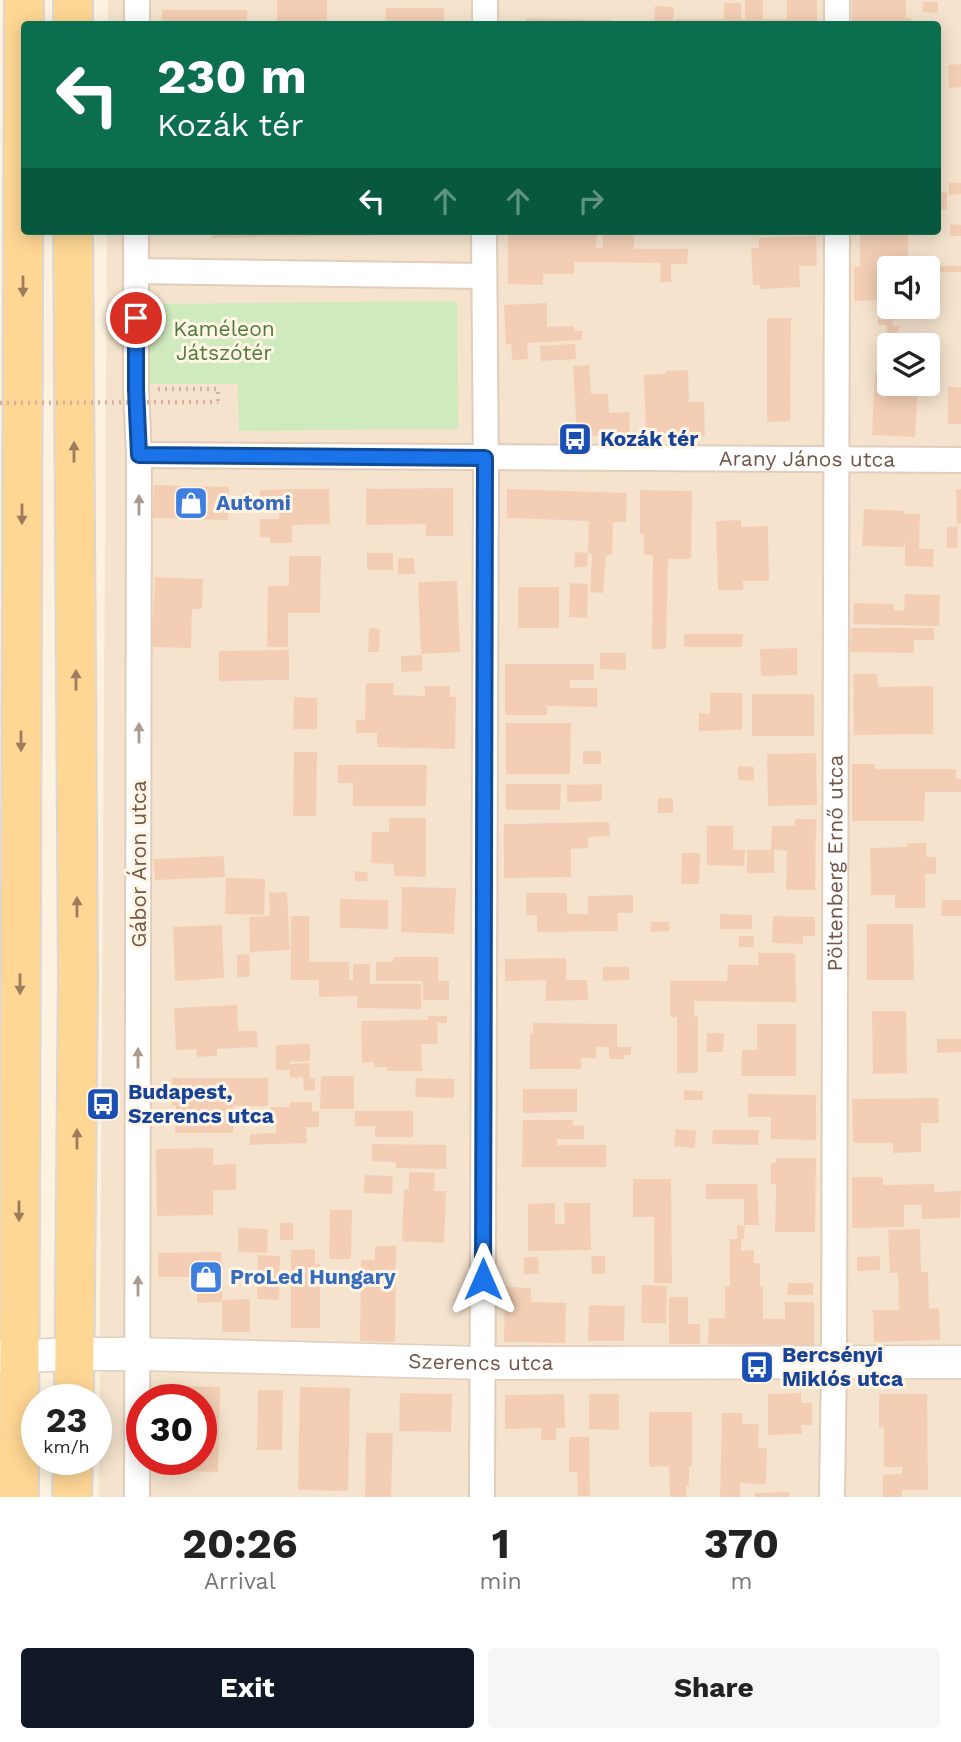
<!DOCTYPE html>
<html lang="en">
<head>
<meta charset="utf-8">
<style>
	body { margin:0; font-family:"Work Sans",sans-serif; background:#f6f6f6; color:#222; height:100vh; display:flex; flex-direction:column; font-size:26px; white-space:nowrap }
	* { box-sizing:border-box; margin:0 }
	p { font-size:23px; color:#767676 }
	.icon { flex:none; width:38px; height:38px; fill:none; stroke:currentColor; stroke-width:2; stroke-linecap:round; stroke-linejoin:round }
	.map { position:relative; height:1497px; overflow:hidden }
	.details { display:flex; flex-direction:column; background:#fff; flex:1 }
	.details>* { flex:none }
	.guide { position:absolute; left:21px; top:21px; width:920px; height:214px; border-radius:7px; box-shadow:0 4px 18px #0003; background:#0b6e4f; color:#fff; overflow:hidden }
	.fabs { position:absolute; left:877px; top:256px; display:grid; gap:14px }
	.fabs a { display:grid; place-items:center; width:63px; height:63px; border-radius:7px; background:#fff; box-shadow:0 4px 18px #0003; font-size:35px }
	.speed { position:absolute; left:21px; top:1384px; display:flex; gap:14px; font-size:35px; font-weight:700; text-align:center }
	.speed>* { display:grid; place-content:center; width:91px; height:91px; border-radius:50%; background:#fff; box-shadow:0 4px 18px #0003; line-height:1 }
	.speed small { font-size:18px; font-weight:400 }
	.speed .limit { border:10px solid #d22; background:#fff; color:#111 }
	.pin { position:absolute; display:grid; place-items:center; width:60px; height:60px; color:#fff; margin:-30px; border:4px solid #fff; border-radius:50%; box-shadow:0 2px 7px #0007 }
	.me { position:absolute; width:77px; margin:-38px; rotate:0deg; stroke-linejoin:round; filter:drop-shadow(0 0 5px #0008) }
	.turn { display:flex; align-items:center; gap:24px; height:147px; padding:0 21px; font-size:32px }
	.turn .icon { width:91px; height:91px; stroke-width:2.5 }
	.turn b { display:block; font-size:49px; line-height:60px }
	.lanes { display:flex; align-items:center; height:66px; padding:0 21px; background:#0003; justify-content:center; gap:35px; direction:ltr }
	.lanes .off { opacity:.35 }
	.eta { display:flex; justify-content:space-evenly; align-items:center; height:119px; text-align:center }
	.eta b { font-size:42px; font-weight:700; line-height:49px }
	.primary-button { display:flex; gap:14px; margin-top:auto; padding:14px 21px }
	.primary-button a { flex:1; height:80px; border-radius:7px; background:#111827; color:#fff; font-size:28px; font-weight:700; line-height:80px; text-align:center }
	.primary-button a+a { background:#f6f6f6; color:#222 }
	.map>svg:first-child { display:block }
	.residential { fill:#f5e3cd; fill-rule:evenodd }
	.green { fill:#cfeabd }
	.building { fill:#f3ceb5 }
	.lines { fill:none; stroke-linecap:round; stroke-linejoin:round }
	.minor-casing { stroke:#e1cdbb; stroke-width:28 }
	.tertiary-casing { stroke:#e1cdbb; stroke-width:35 }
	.primary-casing { stroke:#ddd6d3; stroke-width:42 }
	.path { stroke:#d7b199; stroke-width:4.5; stroke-dasharray:2 5; stroke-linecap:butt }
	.minor { stroke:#fff; stroke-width:24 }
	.tertiary { stroke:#fff; stroke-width:32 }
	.primary { stroke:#fed794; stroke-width:38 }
	.path-bridge { stroke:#d7b199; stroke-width:4.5; stroke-dasharray:2 5; stroke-linecap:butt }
	.oneway { fill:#9d7d5d }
	.oneway2 { fill:#ab9a90 }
	.route-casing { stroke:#114b97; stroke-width:18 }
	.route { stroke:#1a73e8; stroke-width:12 }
	.labels { text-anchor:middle; stroke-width:6; stroke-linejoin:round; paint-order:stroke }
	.park-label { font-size:21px; fill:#507a3e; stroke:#fff5e5 }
	.transit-label { font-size:21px; font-weight:bold; fill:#164399; stroke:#fff5e5; text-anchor:start }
	.street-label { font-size:21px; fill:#735646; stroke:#fff5e5 }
	.shop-label { font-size:21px; font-weight:bold; fill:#366cbe; stroke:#fff5e5; text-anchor:start }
</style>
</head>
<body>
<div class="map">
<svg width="961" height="1497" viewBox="0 0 961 1497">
	<rect width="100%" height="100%" fill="#fdf1df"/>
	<!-- residential -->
	<path class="residential" d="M108 0H961V1497H99L107 231H938V24H108ZM889 268H928V306H889ZM889 345H928V383H889ZM142 1400H201V1460H142Z"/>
	<!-- green -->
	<path class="green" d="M457 301 458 429 239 431 238 384H149L148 304Z"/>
	<!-- building -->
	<path class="building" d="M277 0H327V24H277Z
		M745 0H763V19H787V0H817V24H675V19H724V3H741V19H745Z
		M852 0H906V18H911L912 24H852Z
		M923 2H938V13L923 12Z
		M655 6 674 7 673 24H654Z
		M386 8H444V24H386Z
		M162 10H247V24H162Z
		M526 18 611 20V24H525Z
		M961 64V87L949 88 948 65Z
		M949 183H961V194L949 195Z
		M947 192V210H938V193Z
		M950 224 961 225V236H950Z
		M212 231H403V235L212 238Z
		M508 231H597L596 248H603V232H634V249H688L687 264H671V282H660L661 263 574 262V274H543V285L508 284Z
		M860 231H908V268H889V300L854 301V267H860Z
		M816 236 817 266H799L800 287 760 289V285H753L751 248H759V238Z
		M928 266H961V272H928Z
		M547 303V327L574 326 575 331H582V340L527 343 528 359 512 360 511 344H506L504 305Z
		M878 315H893V326H899L898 340H886L887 325H878Z
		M767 318H791L790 421 767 422Z
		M575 344 576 359 541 361 540 346Z
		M589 365 591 394H608L609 413 629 412 630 434 577 437 573 366Z
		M688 370 689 402H704L705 436 646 438 644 375 666 374V371Z
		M875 372H889V383H918L915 437 872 435Z
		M948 387H961V424H948Z
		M154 485 229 487 228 520 153 518Z
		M453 488V536H426V524L366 525V489Z
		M291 489H329L330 524 292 525V543H270V537H260V519H279V511H260V490Z
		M507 489 627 493 626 522H613L612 555H606L603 593 590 592 592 554H588L589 521 507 518Z
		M956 489H961V523L957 524Z
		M640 490 692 491 691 559H668L666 649H652L653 555H644V534H640Z
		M864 509 905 511V514H920L919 549H934L933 567 905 566V539L904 547 862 546Z
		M741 520V527L768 526 769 581H743V590H718L716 521Z
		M947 527H958L957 548H947Z
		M575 552 588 553 587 567H574Z
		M367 553H393V570H367Z
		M289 556H321L320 613H288V647H267L268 586H289Z
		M398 558H414L415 574H398Z
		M155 577 203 579 202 609H192L191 648 152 647Z
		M457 581 460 652 421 654 418 582Z
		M570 583 588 584 587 618 569 617Z
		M518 587H559V628H518Z
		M905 594 940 595 939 626 853 624 854 603 894 604V610L904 611Z
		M369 628 380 629 379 652H368Z
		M851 628H934V640H914V653L850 652Z
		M684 634H743L742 647H684Z
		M797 648V675L761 676 760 649Z
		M289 650V680L219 681V651Z
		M600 653H626V670L600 669Z
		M422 655V671L401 672V656Z
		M505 664H594V680H570V688H597V707L547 706V715H505Z
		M853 674H877L878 687 933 686V734L854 735Z
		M366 683H394L393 695 425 696V686H450V697H456L455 749 377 747V733H356V720H365Z
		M710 693H742V730L699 731V713L710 714Z
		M752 694H814V736H752Z
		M294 697 317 698V729H293Z
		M506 723H571L570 774H506Z
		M583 751H601V764H583Z
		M294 752H317L316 816H293Z
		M816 753 817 805 768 806 767 754Z
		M852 764H875V769H956V779H961V792H925L924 821H852Z
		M338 765H427L426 806H353V783H338Z
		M738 766 754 767V781L738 780Z
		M506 784H561L560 810H506Z
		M602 784V801L567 802V785Z
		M658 798H673V813H658Z
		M389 818H426V877L394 876V864L371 863 372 832H389Z
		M795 819H816L815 890H786L787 851 774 850V873H747V850H771L772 826H795Z
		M609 822 610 836 588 837V848L571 849V877L504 878V824Z
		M707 826H733V850H745L744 866 707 865Z
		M907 843H926V857H936V874H925V908H895V895H871L870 848 907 847Z
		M682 853H700L699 884H681Z
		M224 856 225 877 155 880 153 859Z
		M355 871 368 872 367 881H355Z
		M226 878 265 879 264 915 225 914Z
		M402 887 456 888 454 934 401 932Z
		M287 892 290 950 250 952 249 917 270 916 269 893Z
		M526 893H567V914H588V896L633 895V913H618V931L537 932V915H526Z
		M340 899 388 900V929L340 928Z
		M942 900H961V916H941Z
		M720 914 752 915V929H720Z
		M291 916H309V962H349V980H353V964H370V984H421V1009L357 1008V996L319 997V980H291Z
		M773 916 815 917V936H803V944L772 943Z
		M651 922H669V931L651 932Z
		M867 924H913L914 980H867Z
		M222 925 224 978 175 981 173 927Z
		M739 936H754V947H739Z
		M758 953H795L796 1002 694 1001V1017L698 1016V1073H677V1017H670V981H727L728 965H758Z
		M249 954 250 977H237V955Z
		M393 957H438V981H449V1000H423V981H376V962H393Z
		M566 958V980H587L588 1000 546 1001V980L505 981V959Z
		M603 967H629V980L603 981Z
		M237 1005 238 1031H257L258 1047 217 1049V1056L197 1057 196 1049 176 1050 174 1008Z
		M872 1011H906L907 1073 873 1074Z
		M428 1016H447V1023H437L438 1044H421L422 1071H387V1067H374V1062L362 1063 361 1021 428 1020Z
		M533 1023 617 1024V1047H631V1055H624V1059H609V1047H596V1058H581V1069H530V1033H533Z
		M757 1024H796V1076H741L742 1050H757Z
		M707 1033H724L723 1052H706Z
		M937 1039H961V1052L937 1053Z
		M310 1044V1061L289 1062 290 1064 309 1063 310 1078H315V1090L304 1091 303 1077 290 1078V1070H276V1045Z
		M321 1076H354V1109H320Z
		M172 1078H268V1106H233V1133H175L176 1106H172Z
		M416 1078 454 1079V1098L415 1097Z
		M523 1089H577V1112L523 1113Z
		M684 1090 703 1091V1100H684Z
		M748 1094 816 1095V1140L771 1139V1117H748Z
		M938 1098 939 1123H921V1152L893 1153V1143H853L852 1099Z
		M290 1102H312V1112L319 1111V1127H306L307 1143 250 1145V1134L276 1133V1117H270V1107H290Z
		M355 1111H413V1137H375V1126H355Z
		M523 1120H573V1126L584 1125V1139H557V1145H606V1167H522Z
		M676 1129 696 1131 695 1148 674 1146Z
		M713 1130H759L758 1145 712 1144Z
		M372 1144 446 1145V1169L396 1168V1162L372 1161Z
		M213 1148V1165L236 1164V1190H213V1215L157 1216 156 1149Z
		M776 1158H816L815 1232H775L776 1184H771V1163H776Z
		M409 1172 435 1173 434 1191H446L444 1243 402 1241 404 1189 409 1190Z
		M365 1175 393 1176 392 1194 364 1193Z
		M852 1177H883V1185L934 1184V1192L961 1191 960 1218 922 1219V1205H904V1227L852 1228Z
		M633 1179H671L672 1283H654V1217H633Z
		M706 1184H757L759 1225H744V1199H706Z
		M555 1203V1224H565L564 1203H590L591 1250 528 1251V1204Z
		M330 1210H352L351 1259H329Z
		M280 1223H293V1240H280Z
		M737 1225 745 1226 744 1239H741V1251L754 1250V1263H760V1287H763V1319H785V1302H814V1345L708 1344 709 1318H725V1286H730V1239H737Z
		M238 1228 268 1229 267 1253 238 1252Z
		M920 1229 921 1272H928L929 1309 939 1308 940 1340 874 1342 873 1310H899L898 1273H890L888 1230Z
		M375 1246H396L395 1342 360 1341 361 1260H375Z
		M315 1249V1264H320V1328H291V1250Z
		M221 1252 222 1300 250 1299V1332H222V1302L197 1303V1277H158V1253Z
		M258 1255 280 1256 279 1300 257 1299Z
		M591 1256H605V1274H592Z
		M880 1256V1270L857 1271V1257Z
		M524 1257H538L539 1274H524Z
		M788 1283H813V1295H787Z
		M642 1285 667 1286 666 1323H641Z
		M505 1287 531 1288V1302L566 1303 565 1343 504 1342Z
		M669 1297H688V1324H700V1344H669Z
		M589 1305 625 1306 624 1341H588Z
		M173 1386 220 1387 218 1472 191 1471V1460H201V1400H173Z
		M300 1387 350 1388 348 1491 298 1490Z
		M258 1390H283L282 1450H257Z
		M400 1393 452 1394 451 1432 399 1431Z
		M801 1393V1403H812V1425H801L802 1434 768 1435V1394Z
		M564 1394 565 1428H556V1440H541V1428L505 1429V1395Z
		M589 1394H619V1430L589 1429Z
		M879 1394H927L928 1490H902V1497H883V1475L902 1474V1467H884V1427L879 1428Z
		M649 1412H692V1466H689V1486H686V1497H670L669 1466 649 1467Z
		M722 1413H742V1424H759L758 1448H767L766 1484 740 1483V1497H720Z
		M366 1433H393L391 1497H365Z
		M569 1437H589L590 1496H578L577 1472H569Z
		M789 1492V1497H755V1493Z"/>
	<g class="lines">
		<!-- minor casing -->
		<g class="minor-casing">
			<g id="minor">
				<path d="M137 24V0"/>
				<path d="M485 24V0"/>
				<path d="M837 24V0"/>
				<path d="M136 231V389L139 455 137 1497"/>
				<path d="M136 271 484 276"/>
				<path id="s1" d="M139 455 961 460"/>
				<path d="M482 1497 486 472 484 231"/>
				<path id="s2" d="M832 1497 834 1362 837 231"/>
			</g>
		</g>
		<!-- tertiary casing -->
		<g class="tertiary-casing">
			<g id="tertiary">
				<path id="s3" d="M0 1357 75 1354H138L483 1363 961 1362"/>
			</g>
		</g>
		<!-- primary casing -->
		<g class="primary-casing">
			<path id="primary" d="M73 24V0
				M73 231 78 975 74 1400
				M19 1497 24 0
				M72 1497 73 1460"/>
		</g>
		<!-- path -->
		<path class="path" d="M158 389H218V402"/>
		<!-- minor -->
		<use href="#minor" class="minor"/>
		<!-- tertiary -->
		<use href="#tertiary" class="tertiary"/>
		<!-- primary -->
		<use href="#primary" class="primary"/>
		<!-- path-bridge -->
		<path class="path-bridge" d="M0 403 218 402"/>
	</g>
	<!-- one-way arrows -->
	<defs><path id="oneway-solid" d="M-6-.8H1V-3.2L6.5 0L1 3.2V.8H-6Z" transform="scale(1.75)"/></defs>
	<g class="oneway">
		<use href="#oneway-solid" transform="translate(23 286) rotate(90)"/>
		<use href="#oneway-solid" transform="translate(74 452) rotate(-90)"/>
		<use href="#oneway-solid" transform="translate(22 514) rotate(90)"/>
		<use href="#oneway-solid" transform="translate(76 680) rotate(-90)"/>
		<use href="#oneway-solid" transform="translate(21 741) rotate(90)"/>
		<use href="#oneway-solid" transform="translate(77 907) rotate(-90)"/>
		<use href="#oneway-solid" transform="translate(20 984) rotate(90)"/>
		<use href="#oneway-solid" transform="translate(77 1139) rotate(-90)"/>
		<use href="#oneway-solid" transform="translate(19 1211) rotate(90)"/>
	</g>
	<g class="oneway2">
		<use href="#oneway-solid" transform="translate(139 505) rotate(-90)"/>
		<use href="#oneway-solid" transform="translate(139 733) rotate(-90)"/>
		<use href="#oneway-solid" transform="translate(138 1058) rotate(-90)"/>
		<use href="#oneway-solid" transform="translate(138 1286) rotate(-90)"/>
	</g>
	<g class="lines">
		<!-- route casing -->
		<g class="route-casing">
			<path id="route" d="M136 318V389L139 455 485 458 483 1279"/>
		</g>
		<!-- route -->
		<use href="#route" class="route"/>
	</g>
	<!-- icons -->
	<defs>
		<g id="bus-square" transform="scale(1.75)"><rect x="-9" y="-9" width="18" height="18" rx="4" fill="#1a4fb4" stroke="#fff5e5"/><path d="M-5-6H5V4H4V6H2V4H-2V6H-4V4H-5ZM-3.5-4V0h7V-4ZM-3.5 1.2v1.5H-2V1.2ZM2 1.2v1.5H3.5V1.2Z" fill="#fff"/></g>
		<g id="shop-square" transform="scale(1.75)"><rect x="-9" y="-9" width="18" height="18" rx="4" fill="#3f7fe0" stroke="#fff5e5"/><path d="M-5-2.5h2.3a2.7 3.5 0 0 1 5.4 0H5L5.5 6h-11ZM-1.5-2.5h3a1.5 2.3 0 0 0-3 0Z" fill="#fff"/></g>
	</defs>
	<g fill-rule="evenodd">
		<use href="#bus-square" x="575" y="439"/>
		<use href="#shop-square" x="191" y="503"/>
		<use href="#bus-square" x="103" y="1104"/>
		<use href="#shop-square" x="206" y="1277"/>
		<use href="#bus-square" x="757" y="1367"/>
	</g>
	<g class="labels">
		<!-- park labels -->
		<g class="park-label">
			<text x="224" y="336">Kaméleon<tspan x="224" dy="24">Játszótér</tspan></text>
		</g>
		<!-- transit labels -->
		<g class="transit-label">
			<text x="600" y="446">Kozák tér</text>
			<text x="128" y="1099">Budapest,<tspan x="128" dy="24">Szerencs utca</tspan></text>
			<text x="782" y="1362">Bercsényi<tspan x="782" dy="24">Miklós utca</tspan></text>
		</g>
		<!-- street labels -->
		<g class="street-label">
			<text dy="7" stroke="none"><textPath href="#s1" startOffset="668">Arany János utca</textPath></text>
			<text transform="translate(139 864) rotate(-90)" y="7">Gábor Áron utca</text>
			<text dy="7" stroke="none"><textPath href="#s2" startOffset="634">Pöltenberg Ernő utca</textPath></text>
			<text dy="7" stroke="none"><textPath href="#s3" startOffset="481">Szerencs utca</textPath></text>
		</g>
		<!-- shop labels -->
		<g class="shop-label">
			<text x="216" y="510">Automi</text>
			<text x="230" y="1284">ProLed Hungary</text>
		</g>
	</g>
</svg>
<div class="fabs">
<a><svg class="icon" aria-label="sound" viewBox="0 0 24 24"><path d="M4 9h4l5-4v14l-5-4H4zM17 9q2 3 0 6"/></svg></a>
<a><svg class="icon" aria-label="layers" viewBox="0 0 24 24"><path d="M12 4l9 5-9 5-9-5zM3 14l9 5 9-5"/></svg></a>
</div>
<div class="speed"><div>23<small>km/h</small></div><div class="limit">30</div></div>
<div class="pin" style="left:136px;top:318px;background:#d93025"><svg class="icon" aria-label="arrive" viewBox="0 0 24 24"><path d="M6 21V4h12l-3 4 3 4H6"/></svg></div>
<svg class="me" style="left:483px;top:1279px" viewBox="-20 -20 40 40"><path d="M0-17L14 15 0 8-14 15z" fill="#1a73e8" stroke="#fff" stroke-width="4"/></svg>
<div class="guide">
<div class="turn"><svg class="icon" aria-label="left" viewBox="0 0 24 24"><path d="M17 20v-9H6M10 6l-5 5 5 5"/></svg><div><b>230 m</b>Kozák tér</div></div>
<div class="lanes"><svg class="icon" aria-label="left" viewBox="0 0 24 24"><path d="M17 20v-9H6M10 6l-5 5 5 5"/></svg><svg class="icon off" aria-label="ahead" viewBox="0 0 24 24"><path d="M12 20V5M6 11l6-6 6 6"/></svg><svg class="icon off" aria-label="ahead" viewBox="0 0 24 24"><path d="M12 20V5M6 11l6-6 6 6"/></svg><svg class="icon off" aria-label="right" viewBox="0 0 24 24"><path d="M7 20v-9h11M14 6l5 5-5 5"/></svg></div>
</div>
</div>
<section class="details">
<div class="eta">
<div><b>20:26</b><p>Arrival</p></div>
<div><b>1</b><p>min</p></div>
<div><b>370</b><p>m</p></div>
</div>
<div class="primary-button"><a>Exit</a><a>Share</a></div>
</section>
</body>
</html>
